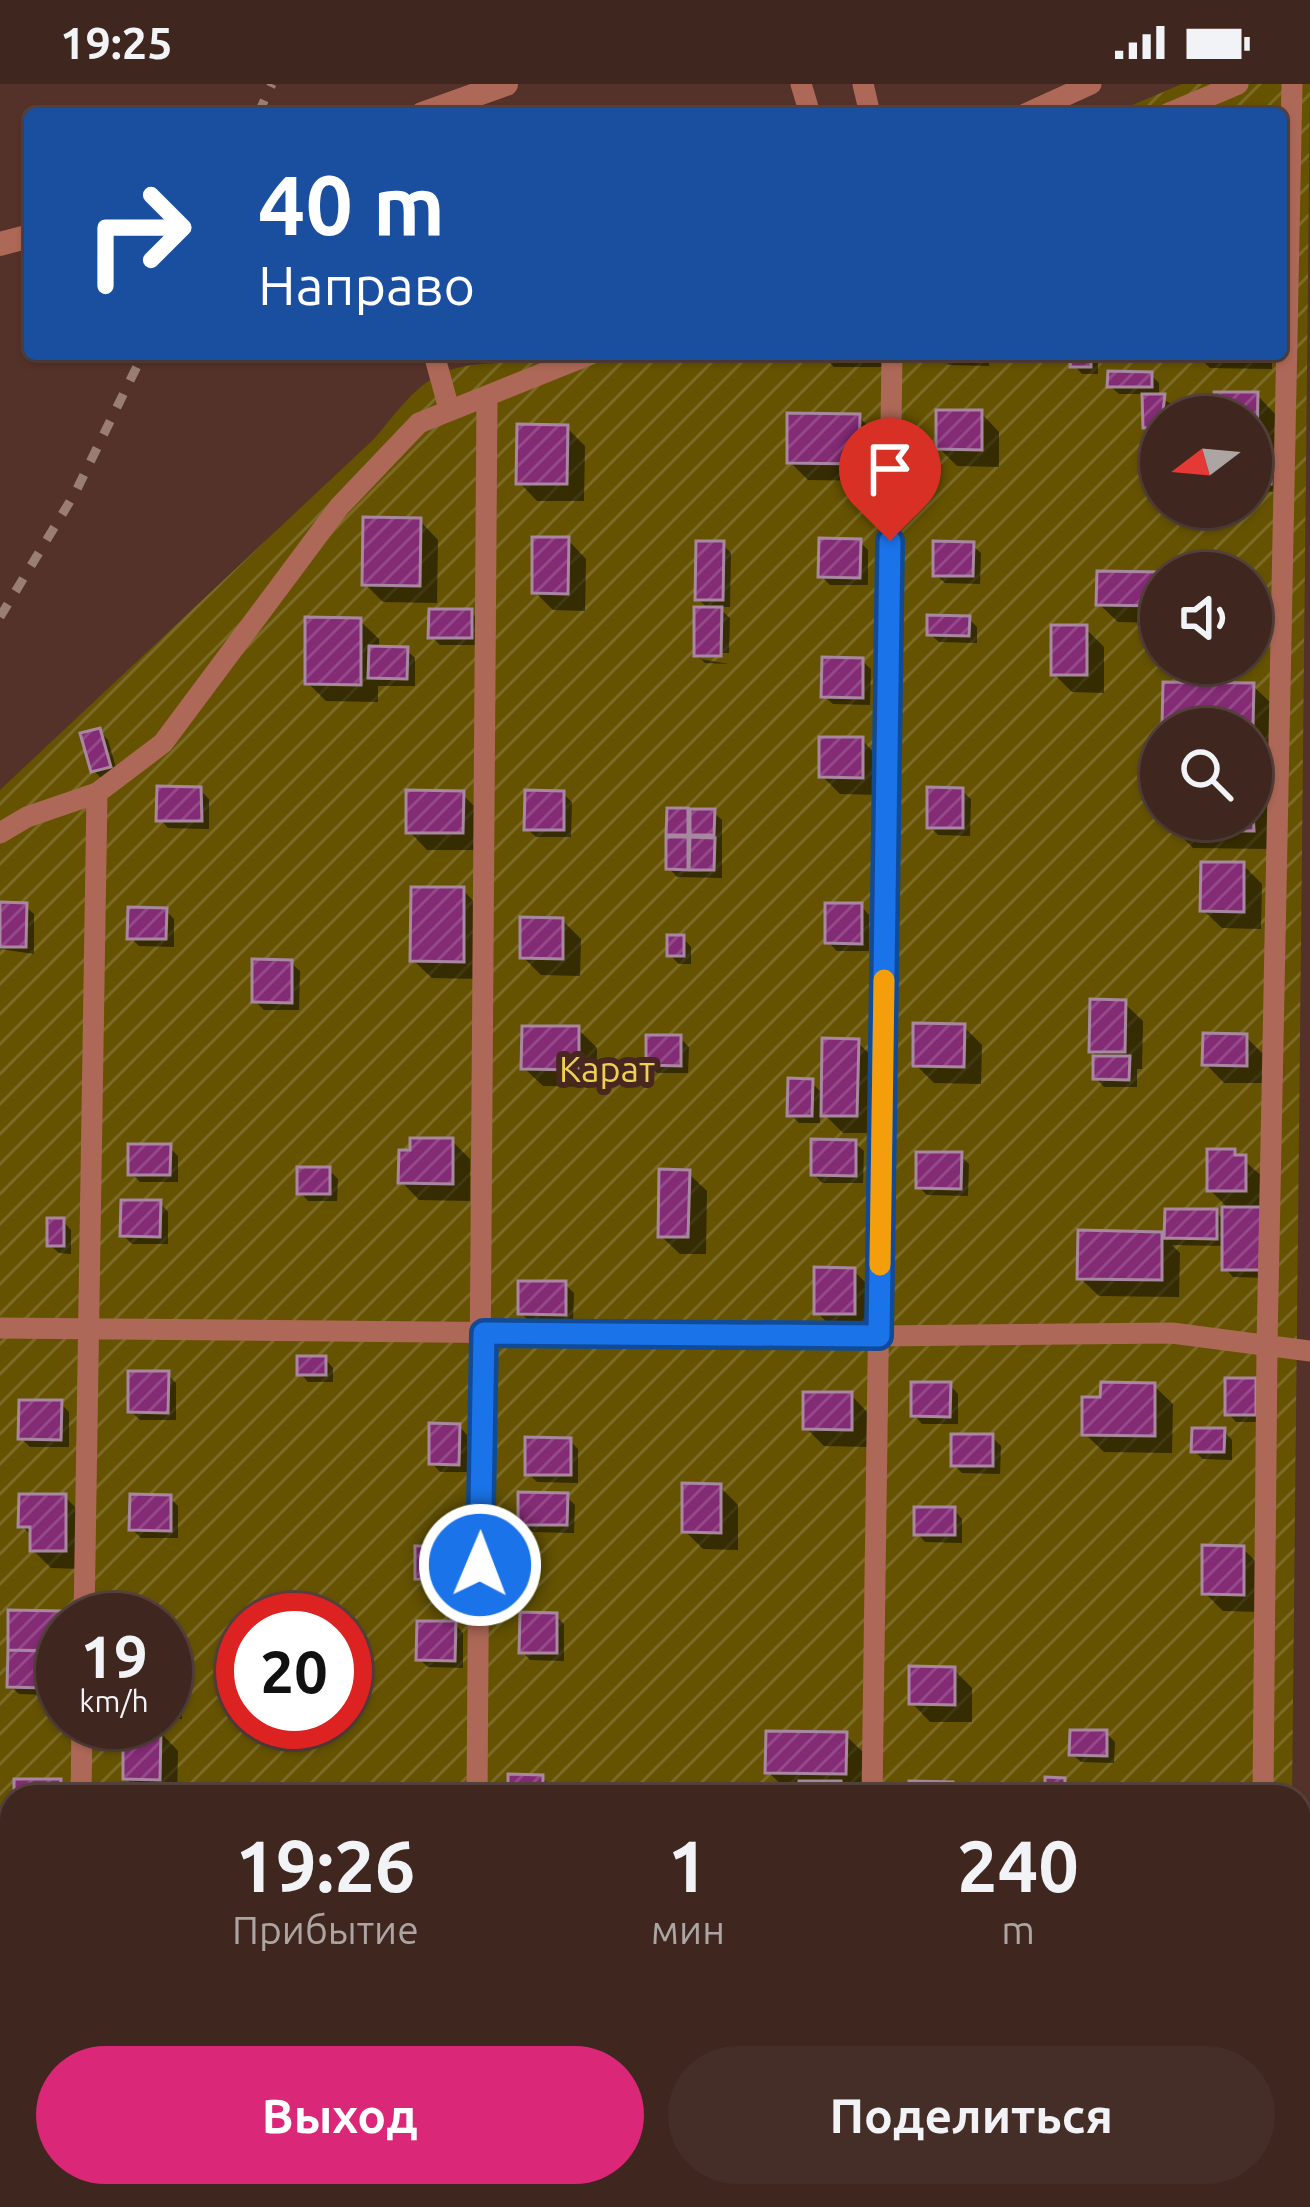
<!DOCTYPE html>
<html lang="ru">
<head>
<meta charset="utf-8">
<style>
	body { margin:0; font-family:Ubuntu,sans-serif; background:#462e28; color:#f1f3f6; height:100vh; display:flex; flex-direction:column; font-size:45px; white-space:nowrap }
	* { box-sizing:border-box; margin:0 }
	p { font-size:39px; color:#ada5a4 }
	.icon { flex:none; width:66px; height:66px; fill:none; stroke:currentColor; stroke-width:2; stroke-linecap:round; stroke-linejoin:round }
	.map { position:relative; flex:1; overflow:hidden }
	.sheet { position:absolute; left:0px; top:1701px; width:1311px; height:423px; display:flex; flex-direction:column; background:#3f261f; border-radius:36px 36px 0 0; box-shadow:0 3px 9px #0004,0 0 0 3px #58433d }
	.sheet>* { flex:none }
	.hud { position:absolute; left:24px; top:24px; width:1263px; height:252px; border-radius:12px; box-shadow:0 3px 9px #0004,0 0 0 3px #58433d; background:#1a4fa0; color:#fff; overflow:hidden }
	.needle { width:78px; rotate:254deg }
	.fabs { position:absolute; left:1140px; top:312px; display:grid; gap:24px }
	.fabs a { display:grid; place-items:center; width:132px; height:132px; border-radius:50%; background:#3f261f; box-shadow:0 3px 9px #0004,0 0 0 3px #58433d; font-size:60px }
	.speed { position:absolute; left:36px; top:1509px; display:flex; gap:24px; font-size:60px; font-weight:700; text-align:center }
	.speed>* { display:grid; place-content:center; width:156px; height:156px; border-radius:50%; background:#3f261f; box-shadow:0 3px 9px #0004,0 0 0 3px #58433d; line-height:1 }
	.speed small { font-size:30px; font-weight:400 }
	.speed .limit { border:18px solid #d22; background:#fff; color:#111 }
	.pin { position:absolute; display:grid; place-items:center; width:102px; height:102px; color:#fff; margin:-123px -51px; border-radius:50% 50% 50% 0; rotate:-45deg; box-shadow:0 0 12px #0007 }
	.pin .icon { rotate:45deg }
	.me { position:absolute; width:132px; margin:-66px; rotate:1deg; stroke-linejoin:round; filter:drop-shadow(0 0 9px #0008) }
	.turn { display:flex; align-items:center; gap:42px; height:252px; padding:0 36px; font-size:54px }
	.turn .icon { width:156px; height:156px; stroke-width:2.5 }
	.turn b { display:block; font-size:84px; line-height:102px }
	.eta { display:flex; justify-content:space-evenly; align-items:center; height:204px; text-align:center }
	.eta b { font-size:72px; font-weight:700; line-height:84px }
	.cta { display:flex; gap:24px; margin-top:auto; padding:24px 36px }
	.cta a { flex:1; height:138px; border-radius:72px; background:#db2777; color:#fff; font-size:48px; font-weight:700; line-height:138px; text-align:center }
	.cta a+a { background:#462e28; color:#f1f3f6 }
	.status { display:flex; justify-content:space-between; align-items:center; height:84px; padding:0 60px; background:#3f261f; direction:ltr }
	.status svg { height:33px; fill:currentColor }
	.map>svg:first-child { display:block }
	.garden { fill:url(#garden-furrows); fill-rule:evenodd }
	.shadow { fill:#0007 }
	.building { fill:url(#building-hatch); stroke:#a888a0; stroke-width:3 }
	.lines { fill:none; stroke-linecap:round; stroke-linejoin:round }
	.lane { stroke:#ae6857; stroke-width:21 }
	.street { stroke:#ae6857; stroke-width:24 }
	.rail { stroke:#9a7e76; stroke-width:9; stroke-dasharray:15 15; stroke-linecap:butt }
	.route-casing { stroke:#114b97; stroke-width:30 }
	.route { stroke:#1a73e8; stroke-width:21 }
	.slow { stroke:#f59e0b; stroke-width:21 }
	.labels { text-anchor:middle; stroke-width:12; stroke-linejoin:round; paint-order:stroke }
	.park-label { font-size:36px; fill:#f0d054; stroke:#48271f }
</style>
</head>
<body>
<div class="status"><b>19:25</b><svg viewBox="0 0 49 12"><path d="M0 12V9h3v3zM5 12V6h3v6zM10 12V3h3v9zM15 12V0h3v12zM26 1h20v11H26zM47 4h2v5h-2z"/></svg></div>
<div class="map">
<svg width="1310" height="2123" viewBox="0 0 1310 2123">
	<defs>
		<pattern id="garden-furrows" width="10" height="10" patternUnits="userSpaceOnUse" patternTransform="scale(3)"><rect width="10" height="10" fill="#655302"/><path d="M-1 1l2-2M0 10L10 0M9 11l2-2" fill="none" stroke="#7b6b26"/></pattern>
		<pattern id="building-hatch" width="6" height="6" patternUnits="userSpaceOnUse" patternTransform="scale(3)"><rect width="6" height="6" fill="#842b76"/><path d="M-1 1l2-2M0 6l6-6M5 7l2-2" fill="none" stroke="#964988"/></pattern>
	</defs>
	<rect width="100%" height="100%" fill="#543229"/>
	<!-- garden -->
	<path class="garden" d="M1182 0H1310L1292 1713H12V2112H1284V2123H0V706L374 355C395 331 415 300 445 288 475 275 507 284 541 270H1281V30H1111ZM1161 333H1251V423H1161ZM1161 489H1251V579H1161ZM1161 645H1251V735H1161ZM63 1536H165V1638H63ZM243 1536H345V1638H243Z"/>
	<!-- shadow -->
	<path class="shadow" d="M821 270H891V283H834Z
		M938 270H989V282L949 281Z
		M1074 270H1098V290H1082L1074 281Z
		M1196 270H1272V285L1210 284Z
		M1151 291 1159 299V313L1173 321 1172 333H1161V351L1146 343 1145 310H1119L1110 302Z
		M1257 311 1275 330 1274 378 1266 377 1279 390V408L1251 407V333H1217Z
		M981 329 999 348V383L957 382 939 364Z
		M859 333 877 351V397L808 396 790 378Z
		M567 344 585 362 584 417H537L519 398Z
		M420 437 438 456 437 519 383 518 365 500Z
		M568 456 586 475 585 527 553 526 535 508Z
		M860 458 868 466V501H830L821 492Z
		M722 460 731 469 730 523H718L730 534 729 569H701V575L729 580 705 579 697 571 710 526 698 515Z
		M972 461 981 469 980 500 945 499 936 491Z
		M1161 492V539L1118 538 1099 520Z
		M471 528 480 537V561H440L431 552Z
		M969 535 977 543V559L939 558 930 550Z
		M360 537 379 555V565L406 566 415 574V602H378V618L326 617 308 599Z
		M1085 544 1104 563V609L1072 608 1054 590Z
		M862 577 871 585 870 621 833 620 824 612Z
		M1253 602 1272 620 1271 660H1251V645L1165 641Z
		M99 647 108 656 118 691 102 695 94 687Z
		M862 656 880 675V711L840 710 822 692Z
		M1251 691 1272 709 1271 765 1193 764 1175 745V735H1251Z
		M200 706 209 715V745L168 744 160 735Z
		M962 707 971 715 970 752 938 751 930 743Z
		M462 710 481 729 480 766H427L409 747Z
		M563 710 572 718 571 753H536L527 745Z
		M670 727 713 728 722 736V794L677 793 669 784Z
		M1243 781 1262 800 1261 845 1222 844 1203 826Z
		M463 806 481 825V895L432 894 413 876Z
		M0 821 25 822 34 830V870L0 865Z
		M861 822 869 831V867H837L828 858Z
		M166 827 174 835V863L139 862 130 853Z
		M562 836 581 855 580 892 541 891 523 873Z
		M683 854 691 863V880H679L670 871Z
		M291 879 300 887 299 926H264L255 917Z
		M1124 919 1143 937 1142 985H1137V1003H1104L1096 994 1100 975 1092 967Z
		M964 943 982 961 981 1000 934 999 916 981Z
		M578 945 597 964 596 1003 543 1002 524 984Z
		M1246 953 1264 971V999H1224L1206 980Z
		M680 954 689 963 688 989H657L649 980Z
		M857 958 876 976 875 1049H843L820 1026V1039H799L790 1030 811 998 824 1011Z
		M452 1057 470 1075V1117L419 1116 401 1097Z
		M855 1059 864 1067 863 1099H822L814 1090Z
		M169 1063 178 1072V1098H140L131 1089Z
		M1234 1068 1263 1093 1269 1194 1233 1193 1225 1184V1162L1172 1161 1180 1169 1179 1213 1099 1212 1080 1194 1161 1151 1167 1157 1168 1128H1216L1225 1137 1230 1126 1210 1106Z
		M960 1071 969 1080 968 1112 927 1111 919 1103Z
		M329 1086 338 1095 337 1117H308L300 1108Z
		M688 1089 707 1107 706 1170H680L661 1152Z
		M160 1119 168 1128V1160H132L123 1151Z
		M63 1137 71 1146V1170L59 1169 50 1161Z
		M854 1187 872 1205V1247H835L817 1228Z
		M565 1200 574 1209 573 1238H530L521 1229Z
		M325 1275 333 1284V1298H308L300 1289Z
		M167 1290 176 1299V1336H140L131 1327Z
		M1255 1298 1264 1306 1263 1338H1236L1228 1329Z
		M950 1301 958 1310V1340H922L914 1331Z
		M1154 1302 1173 1320 1172 1369 1104 1368 1085 1350Z
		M851 1311 869 1330V1363L824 1362 806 1344Z
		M60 1319 69 1328V1363H30L21 1354Z
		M459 1342 467 1351V1388H440L432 1379Z
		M1224 1347 1232 1356V1376L1203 1375 1194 1367Z
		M992 1353 1001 1362 1000 1390 962 1389 954 1381Z
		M570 1357 578 1365V1399L537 1398 528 1389Z
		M720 1403 738 1421V1466L703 1465 685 1447Z
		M566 1412 575 1421 574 1449 530 1448 521 1440Z
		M65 1413 84 1432 83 1485 51 1484 33 1466V1453L21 1441Z
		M170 1414 178 1422V1454H141L132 1445Z
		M954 1426 962 1435V1459L925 1458 917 1449Z
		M454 1465 462 1474V1503H426L418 1494Z
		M1243 1465 1262 1483 1261 1528 1223 1527 1205 1509Z
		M11 1529 61 1530 67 1536 63 1584H52L51 1611 19 1610 10 1602Z
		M556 1532 564 1540V1577L530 1576 522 1567Z
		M455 1540 463 1549V1584L428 1583 419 1575Z
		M165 1550 182 1567V1635L165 1634Z
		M954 1586 972 1604V1638H930L912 1619Z
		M160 1648 178 1667 177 1713 144 1712 126 1694Z
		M1106 1649 1115 1658 1114 1679 1081 1678 1072 1670Z
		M845 1651 864 1669 863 1707H849V1713H802V1706H787L768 1688Z
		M542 1694 551 1702 550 1713H511Z
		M1064 1697 1072 1713H1048Z
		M59 1698 68 1713H17Z
		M110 2112H150V2116H113Z
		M908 2112H977V2123H915Z"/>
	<!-- building -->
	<path class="building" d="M1071 270H1091V283H1070Z
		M1108 287 1152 288V303H1107Z
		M1214 308H1258L1257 360H1251V333H1214Z
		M1142 310H1165L1161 344H1143Z
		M936 326H982V366L936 365Z
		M787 329 860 330 859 380 787 379Z
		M517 340 568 341 567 400H516Z
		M1251 379H1271V400H1251Z
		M363 433 421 434 420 502 362 501Z
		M532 453H569L568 510 532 509Z
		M819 454 861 455 860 494 818 493Z
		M696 457H724L723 516H695Z
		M933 457 974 458 973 492H933Z
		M1097 487 1161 488V522L1096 521Z
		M694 523H722L721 572H694Z
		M429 525H472V554H428Z
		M927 531 970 532 969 552 927 551Z
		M305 533 361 534V601L305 600Z
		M1051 541H1087V591H1051Z
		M369 562 408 563 407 595 368 594Z
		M822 573 863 574V614L821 613Z
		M1163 598 1254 599 1253 643 1162 642Z
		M100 644 111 683 91 688 80 649Z
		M819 653H863V694L819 693Z
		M1251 688 1254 747 1172 746V735H1251Z
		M157 702 201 703 202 737H156Z
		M927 703 963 704V744H927Z
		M406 706 464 707 463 749H406Z
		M525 706 564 707V746H524Z
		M667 724H688V751H666Z
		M690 725H715L714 751H690Z
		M666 753H688V786L666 785Z
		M690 753 715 754 714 786H689Z
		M1201 778H1244V828L1200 827Z
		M411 803H464V878L410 877Z
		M0 818 27 819 26 863H0Z
		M825 819H862V860L825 859Z
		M128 823 167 824 166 855H127Z
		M520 833 563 834V875L520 874Z
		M667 851H684V872H667Z
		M252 875 292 876V919L252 918Z
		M1090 915 1126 916 1125 968H1089Z
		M913 939 965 940 964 983 913 982Z
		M522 942H579V986L521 985Z
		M1203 949 1247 950V982L1202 981Z
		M646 951H681V982L646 981Z
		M822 954 859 955 857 1032H821Z
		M1093 972H1130L1129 996 1093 995Z
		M788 994 813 995 812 1032H787Z
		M410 1054H453V1100L398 1099 399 1066H410Z
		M811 1055 856 1056V1092L811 1091Z
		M128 1060H171L170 1091H128Z
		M1207 1065H1235V1071H1246V1107H1207Z
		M916 1068H962L961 1105 916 1104Z
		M297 1083H330V1110H297Z
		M659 1085 690 1086 688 1153H658Z
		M121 1116H161L160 1153 120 1152Z
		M1222 1123H1262L1261 1186H1222Z
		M1165 1125H1217V1155L1164 1154Z
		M47 1134H64V1162H47Z
		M1078 1146 1162 1148V1196L1077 1195Z
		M814 1183 855 1184V1230H814Z
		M518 1197H566V1231L518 1230Z
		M297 1272H326V1291H297Z
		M128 1287H169L168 1329 128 1328Z
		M1225 1294H1256V1331H1225Z
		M911 1298H951L950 1333 911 1332Z
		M1101 1298 1155 1299V1352L1082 1351V1313H1100Z
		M803 1308H852V1346L803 1345Z
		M19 1316H62L61 1356 18 1355Z
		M429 1339 460 1340 459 1381 429 1380Z
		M1192 1344H1225L1224 1368H1191Z
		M951 1350H993V1382H951Z
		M525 1353 571 1354V1391H525Z
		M682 1399 721 1400V1449L682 1448Z
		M518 1408 568 1409 567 1441H518Z
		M19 1410H66V1467H30V1443H18Z
		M130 1410 171 1411V1447L129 1446Z
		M914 1423H955V1451H914Z
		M1202 1461 1244 1462V1511L1202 1510Z
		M415 1462H455V1496L415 1495Z
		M8 1526 62 1527V1567L8 1566Z
		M520 1528 557 1529V1569H519Z
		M417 1537H456L455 1577 416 1576Z
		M8 1566 44 1567V1604L7 1603Z
		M909 1582 955 1583V1621L909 1620Z
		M123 1645H161L160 1696 123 1695Z
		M1070 1646H1107V1672L1069 1671Z
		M766 1647 847 1648 846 1690 765 1689Z
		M508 1690 543 1691V1713H508Z
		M1045 1693 1065 1694V1713H1045Z
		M14 1695H61L60 1713H14Z
		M799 1697H841V1713H799Z
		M909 1697 953 1698V1713H909Z
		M411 1705 459 1706V1713H411Z
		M1191 1705H1229V1713H1191Z
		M905 2112H959V2118L905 2117Z"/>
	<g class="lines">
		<!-- lane -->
		<path class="lane" d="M801 0 810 30
			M863 0 870 30
			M1025 30 1091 0
			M1167 30 1238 0
			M434 270 449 325
			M0 749 27 733 97 709
			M0 1244 879 1252 1172 1249 1310 1267
			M84 1536 97 709 163 659 339 423 419 339 591 270
			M81 1713 82 1638
			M477 1713 487 312
			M872 1713 892 270
			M1263 1713 1267 1260 1292 0
			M75 2123 76 2112
			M472 2123V2112
			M865 2123 866 2112
			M1261 2123V2112"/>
		<!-- street -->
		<path class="street" d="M422 30 506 0
			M0 160 30 152"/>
		<!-- rail -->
		<path class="rail" d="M258 30 272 0
			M0 533 75 409 143 270"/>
	</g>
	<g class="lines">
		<!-- route casing -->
		<g class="route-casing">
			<path id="route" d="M480 1481 484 1249 879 1252 890 457"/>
		</g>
		<!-- route -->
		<use href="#route" class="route"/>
		<!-- slow -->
		<path class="slow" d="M880 1181 884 896"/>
	</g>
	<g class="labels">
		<!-- park labels -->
		<g class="park-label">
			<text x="607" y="998">Карат</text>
		</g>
	</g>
</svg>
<div class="fabs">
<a><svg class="needle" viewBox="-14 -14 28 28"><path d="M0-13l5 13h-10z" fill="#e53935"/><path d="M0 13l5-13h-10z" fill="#ada5a4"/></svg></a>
<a><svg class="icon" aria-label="sound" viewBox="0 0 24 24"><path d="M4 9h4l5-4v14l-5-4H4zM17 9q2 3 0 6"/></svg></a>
<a><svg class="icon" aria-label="search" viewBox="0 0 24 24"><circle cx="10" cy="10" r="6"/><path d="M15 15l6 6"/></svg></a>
</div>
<div class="speed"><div>19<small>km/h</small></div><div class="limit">20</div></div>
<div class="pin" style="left:890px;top:457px;background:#d93025"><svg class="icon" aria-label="arrive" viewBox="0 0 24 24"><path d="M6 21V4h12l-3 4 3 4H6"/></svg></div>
<svg class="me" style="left:480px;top:1481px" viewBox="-20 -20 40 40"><circle r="17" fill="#1a73e8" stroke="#fff" stroke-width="3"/><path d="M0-11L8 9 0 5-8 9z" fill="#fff"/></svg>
<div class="hud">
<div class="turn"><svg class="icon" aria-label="right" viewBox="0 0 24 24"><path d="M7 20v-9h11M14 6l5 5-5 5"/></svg><div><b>40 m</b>Направо</div></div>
</div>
<section class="sheet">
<div class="eta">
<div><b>19:26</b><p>Прибытие</p></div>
<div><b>1</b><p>мин</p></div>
<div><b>240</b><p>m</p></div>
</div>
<div class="cta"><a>Выход</a><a>Поделиться</a></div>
</section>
</div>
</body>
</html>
